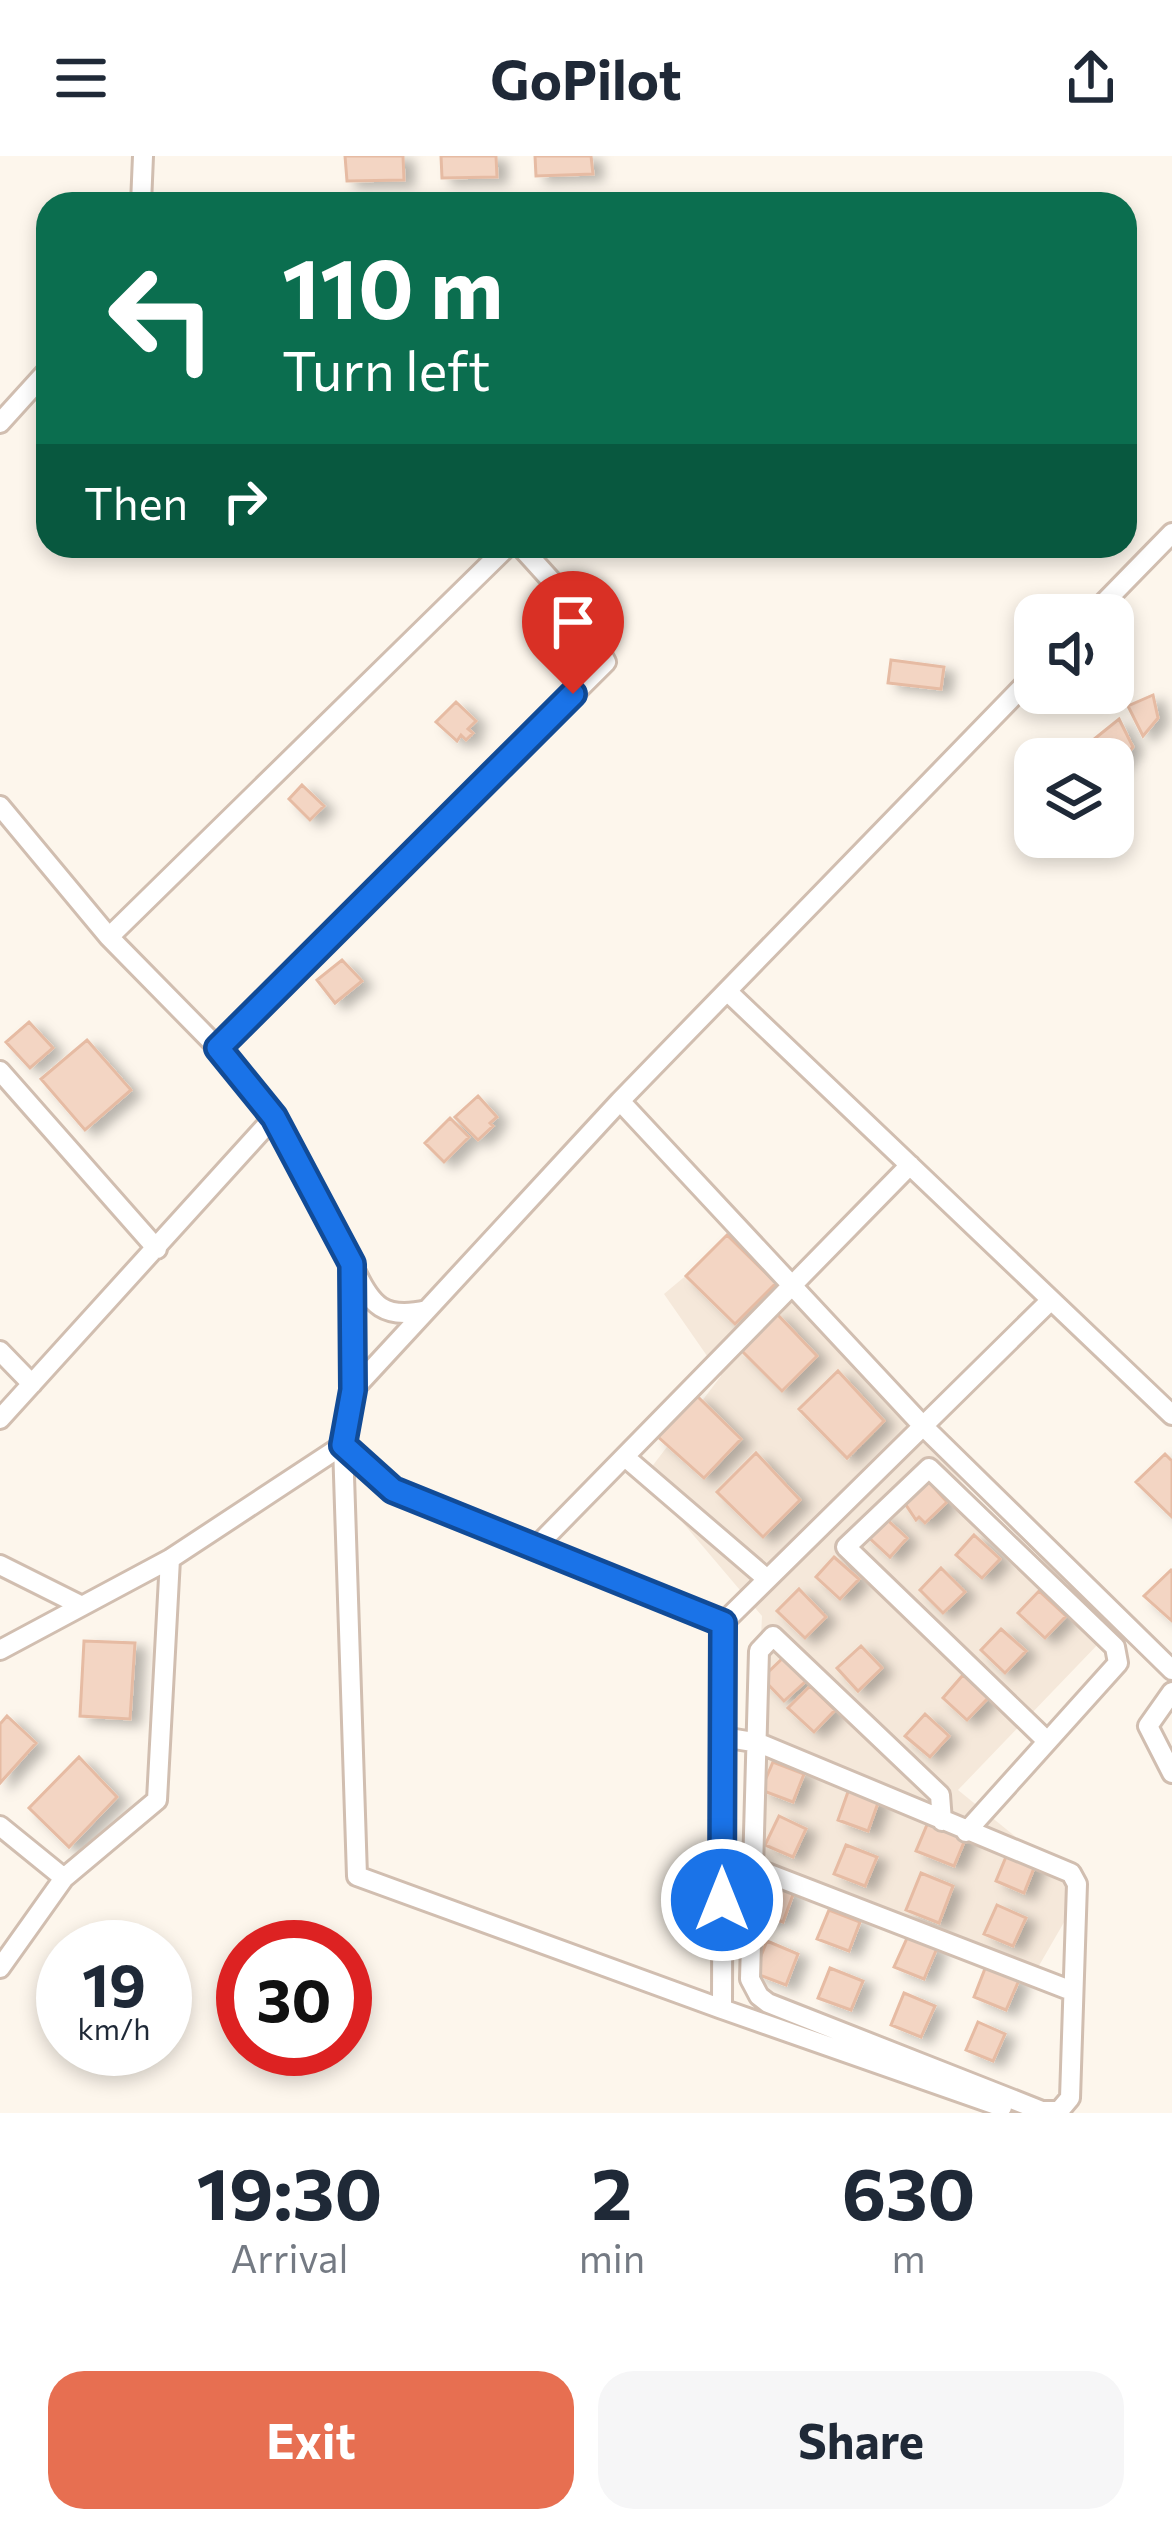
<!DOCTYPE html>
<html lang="en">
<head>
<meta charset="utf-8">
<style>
	body { margin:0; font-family:Commissioner,sans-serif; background:#f6f6f7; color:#1f2937; height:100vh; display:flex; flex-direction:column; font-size:45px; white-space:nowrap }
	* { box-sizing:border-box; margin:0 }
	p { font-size:39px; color:#747a83 }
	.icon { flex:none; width:66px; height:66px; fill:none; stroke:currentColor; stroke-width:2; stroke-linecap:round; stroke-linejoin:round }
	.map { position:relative; height:1957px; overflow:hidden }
	.side { display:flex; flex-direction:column; background:#fff; flex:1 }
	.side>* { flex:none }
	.top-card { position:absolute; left:36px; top:36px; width:1101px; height:366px; border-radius:36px; box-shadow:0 6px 18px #0003; background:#0b6e4f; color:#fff; overflow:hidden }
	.controls { position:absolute; left:1014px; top:438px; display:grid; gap:24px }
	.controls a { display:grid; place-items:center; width:120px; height:120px; border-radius:24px; background:#fff; box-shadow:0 6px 18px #0003; font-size:60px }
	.speed { position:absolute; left:36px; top:1764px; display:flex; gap:24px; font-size:60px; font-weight:700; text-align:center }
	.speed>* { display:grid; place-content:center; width:156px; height:156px; border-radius:50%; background:#fff; box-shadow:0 6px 18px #0003; line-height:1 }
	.speed small { font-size:30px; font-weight:400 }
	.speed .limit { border:18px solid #d22; background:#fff; color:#111 }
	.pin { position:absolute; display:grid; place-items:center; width:102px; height:102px; color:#fff; margin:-123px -51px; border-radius:50% 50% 50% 0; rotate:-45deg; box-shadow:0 0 12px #0007 }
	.pin .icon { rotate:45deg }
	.me { position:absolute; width:132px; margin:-66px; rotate:0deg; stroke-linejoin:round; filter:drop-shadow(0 0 9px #0008) }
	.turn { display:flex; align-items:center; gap:42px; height:252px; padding:0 48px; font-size:54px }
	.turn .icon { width:156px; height:156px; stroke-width:2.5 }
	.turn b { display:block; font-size:84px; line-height:102px }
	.then { display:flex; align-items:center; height:114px; padding:0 48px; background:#0003; gap:24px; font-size:45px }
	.eta { display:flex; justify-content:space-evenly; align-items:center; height:204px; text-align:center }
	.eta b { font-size:72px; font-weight:700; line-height:84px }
	.button { display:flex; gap:24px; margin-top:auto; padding:24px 48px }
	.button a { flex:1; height:138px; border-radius:36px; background:#e76f51; color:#fff; font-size:48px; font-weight:700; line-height:138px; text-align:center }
	.button a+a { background:#f6f6f7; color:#1f2937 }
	header { display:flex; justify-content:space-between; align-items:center; height:156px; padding:0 48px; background:#fff; font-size:54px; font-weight:700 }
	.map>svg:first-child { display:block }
	.residential { fill:#f5e8da }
	.building { fill:#f3d5c3; stroke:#e6bba3; stroke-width:3; filter:url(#shadow) }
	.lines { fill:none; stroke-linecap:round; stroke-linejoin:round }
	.minor-casing { stroke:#d1beb0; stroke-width:24 }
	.minor { stroke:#fff; stroke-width:18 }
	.route-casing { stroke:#114b97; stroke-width:30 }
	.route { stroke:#1a73e8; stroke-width:21 }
</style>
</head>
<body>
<header><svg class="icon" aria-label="menu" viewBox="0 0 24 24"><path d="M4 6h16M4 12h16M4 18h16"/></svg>GoPilot<svg class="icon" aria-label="share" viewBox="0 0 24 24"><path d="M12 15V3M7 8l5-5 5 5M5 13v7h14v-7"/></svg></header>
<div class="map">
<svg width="1172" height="1957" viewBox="0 0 1172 1957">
	<defs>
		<filter id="shadow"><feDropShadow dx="10" dy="5.5" stdDeviation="6" flood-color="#0004"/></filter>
	</defs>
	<rect width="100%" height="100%" fill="#fdf6ec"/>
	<!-- residential -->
	<path class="residential" d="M739 1075 1102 1484 958 1634 1082 1735 1029 1827 750 1706 762 1460 644 1321 721 1220 664 1138Z"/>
	<!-- building -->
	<path class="building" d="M345 0H403L404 24 347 25Z
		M441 0H496L497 21 442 22Z
		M535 0H591L593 18 536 20Z
		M891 504 944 511 941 533 888 527Z
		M1153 539 1158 562 1143 580 1128 550Z
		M456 546 476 565 468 573 473 577 466 584 461 579 457 585 436 566Z
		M1119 563 1133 591 1116 610 1093 584Z
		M302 629 324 650 310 664 289 643Z
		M342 804 362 825 335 847 317 824Z
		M29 866 53 892 30 912 6 886Z
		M87 884 131 934 85 974 41 923Z
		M478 940 497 961 490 967 493 970 478 984 455 961Z
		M450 962 469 981 444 1006 425 987Z
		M727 1079 776 1127 735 1168 686 1120Z
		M776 1157 817 1200 782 1235 740 1193Z
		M838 1215 884 1265 847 1302 799 1253Z
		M697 1240 741 1283 704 1322 657 1280Z
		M756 1297 800 1344 763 1381 717 1336Z
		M1165 1298 1172 1305V1361L1136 1326Z
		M929 1326 947 1346 925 1367 919 1361 916 1364 904 1346Z
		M882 1359 907 1382 890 1401 865 1378Z
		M974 1379 1000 1403 982 1422 956 1399Z
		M834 1401 859 1423 840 1443 816 1421Z
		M941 1412 965 1436 943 1457 920 1434Z
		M1171 1414 1172 1415V1465L1144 1440Z
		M799 1433 826 1461 805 1482 777 1455Z
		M1039 1435 1066 1460 1045 1482 1018 1457Z
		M1001 1473 1026 1495 1005 1517 981 1494Z
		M84 1485 135 1487 130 1563 80 1560Z
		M861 1490 882 1512 858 1535 837 1512Z
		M784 1501 806 1525 784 1545 762 1522Z
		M963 1519 988 1542 967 1564 943 1542Z
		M810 1530 835 1554 814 1576 788 1552Z
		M925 1558 949 1580 930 1601 905 1580Z
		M7 1560 36 1587 0 1627V1568Z
		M79 1601 117 1641 69 1691 29 1652Z
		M773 1606 804 1618 793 1646 761 1634Z
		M849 1633 879 1644 868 1675 838 1664Z
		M779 1660 806 1673 793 1701 765 1689Z
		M929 1664 967 1679 954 1710 916 1695Z
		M846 1689 877 1701 865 1730 834 1718Z
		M1008 1696 1036 1707 1024 1737 996 1725Z
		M921 1717 953 1730 939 1767 906 1754Z
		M763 1726 794 1736 783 1766 753 1756Z
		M997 1749 1026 1762 1013 1790 984 1778Z
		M829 1754 860 1766 849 1795 817 1783Z
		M908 1780 937 1792 924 1823 894 1811Z
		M767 1785 798 1798 786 1829 754 1817Z
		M986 1810 1019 1824 1006 1854 974 1841Z
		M830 1812 863 1825 851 1854 818 1842Z
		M904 1837 935 1850 921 1881 891 1869Z
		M978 1866 1005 1878 993 1905 966 1894Z"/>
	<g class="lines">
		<!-- minor casing -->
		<g class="minor-casing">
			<path id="minor" d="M141 48 143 0
				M0 267 48 214
				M1092 459 1172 377
				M0 650 109 781 218 892 274 961 352 1107 353 1234 343 1289 170 1403 0 1494
				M109 781 508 390
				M727 835 1172 1259
				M218 892 606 506 579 455 520 390
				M0 915 157 1093
				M620 945 923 1270 1172 1514
				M354 1112C371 1150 384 1164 427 1154
				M0 1195 32 1228
				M353 1234 620 945 1035 518
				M0 1263 274 961
				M343 1289 357 1720 722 1853 723 1467 1051 1144
				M343 1289 393 1334 723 1467
				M625 1301 767 1423
				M534 1393 910 1009
				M0 1409 82 1450
				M1172 1536 1148 1570 1172 1617
				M723 1581 759 1587 1071 1717 1077 1728 1070 1942 1059 1955H1042L768 1847 759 1840 750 1823 759 1495 773 1480 940 1639 942 1665
				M0 1670 64 1722
				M966 1676 1118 1507 1115 1491 929 1312 846 1391 1047 1585
				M754 1712 1072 1835
				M0 1812 64 1722 157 1644 170 1403
				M722 1853 1002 1951"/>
		</g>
		<!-- minor -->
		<use href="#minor" class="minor"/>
	</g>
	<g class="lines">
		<!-- route casing -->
		<g class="route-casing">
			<path id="route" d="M573 538 218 892 274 961 352 1108 353 1234 343 1289 393 1334 723 1467 722 1744"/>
		</g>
		<!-- route -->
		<use href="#route" class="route"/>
	</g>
</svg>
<div class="controls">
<a><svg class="icon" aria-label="sound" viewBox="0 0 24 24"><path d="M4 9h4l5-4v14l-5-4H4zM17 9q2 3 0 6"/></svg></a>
<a><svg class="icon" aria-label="layers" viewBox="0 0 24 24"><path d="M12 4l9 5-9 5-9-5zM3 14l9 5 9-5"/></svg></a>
</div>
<div class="speed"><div>19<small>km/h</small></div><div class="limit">30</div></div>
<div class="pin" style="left:573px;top:538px;background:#d93025"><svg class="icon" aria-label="arrive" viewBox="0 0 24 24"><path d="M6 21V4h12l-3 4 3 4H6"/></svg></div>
<svg class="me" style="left:722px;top:1744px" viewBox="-20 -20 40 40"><circle r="17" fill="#1a73e8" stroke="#fff" stroke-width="3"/><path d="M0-11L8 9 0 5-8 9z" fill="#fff"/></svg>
<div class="top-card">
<div class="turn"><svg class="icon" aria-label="left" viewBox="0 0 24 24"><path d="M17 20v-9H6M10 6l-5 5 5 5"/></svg><div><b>110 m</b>Turn left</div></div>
<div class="then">Then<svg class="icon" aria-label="right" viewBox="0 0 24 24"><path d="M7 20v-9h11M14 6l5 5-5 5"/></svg></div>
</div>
</div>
<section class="side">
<div class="eta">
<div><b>19:30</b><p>Arrival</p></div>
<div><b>2</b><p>min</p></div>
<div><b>630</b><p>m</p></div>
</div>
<div class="button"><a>Exit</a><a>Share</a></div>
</section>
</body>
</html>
